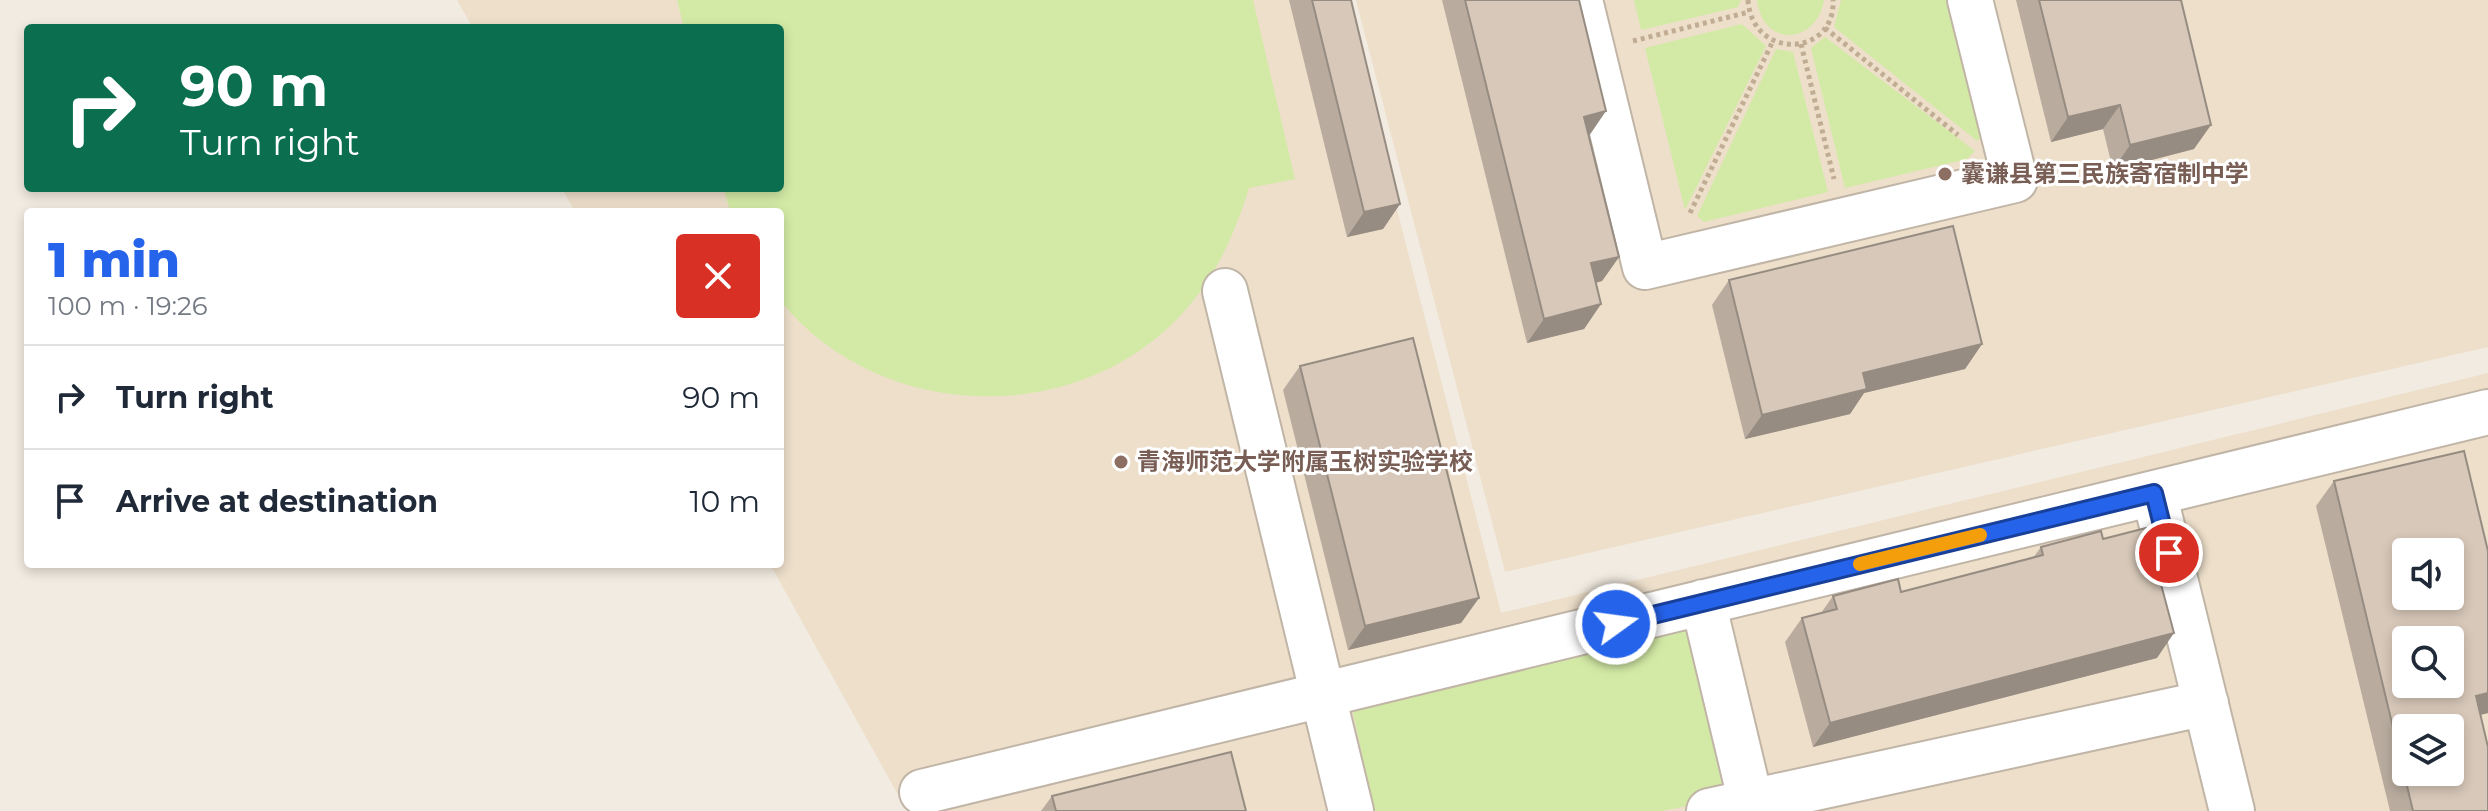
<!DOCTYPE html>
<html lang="en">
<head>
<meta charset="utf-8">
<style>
	body { margin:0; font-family:Montserrat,"Noto Sans SC",sans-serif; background:#f6f6f7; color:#1f2937; height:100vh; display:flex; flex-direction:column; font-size:30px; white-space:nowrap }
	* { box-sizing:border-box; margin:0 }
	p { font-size:26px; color:#747a83 }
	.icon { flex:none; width:44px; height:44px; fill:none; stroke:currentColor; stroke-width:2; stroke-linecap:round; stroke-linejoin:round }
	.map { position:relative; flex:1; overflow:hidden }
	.panel { position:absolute; left:24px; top:208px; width:760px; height:360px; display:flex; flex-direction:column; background:#fff; border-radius:8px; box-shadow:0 4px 12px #0003 }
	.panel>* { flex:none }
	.top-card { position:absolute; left:24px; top:24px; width:760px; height:168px; border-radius:8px; box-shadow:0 4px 12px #0003; background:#0b6e4f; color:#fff; overflow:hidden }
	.buttons { position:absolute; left:2392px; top:538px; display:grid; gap:16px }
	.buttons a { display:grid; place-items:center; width:72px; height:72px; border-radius:8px; background:#fff; box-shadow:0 4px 12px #0003; font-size:40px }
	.pin { position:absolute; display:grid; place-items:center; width:68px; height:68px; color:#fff; margin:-34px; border:4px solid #fff; border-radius:50%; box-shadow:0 2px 8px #0007 }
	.me { position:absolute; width:88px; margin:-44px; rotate:76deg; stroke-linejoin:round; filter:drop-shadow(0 0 6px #0008) }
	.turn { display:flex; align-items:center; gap:28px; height:168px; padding:0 24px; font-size:36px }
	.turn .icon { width:104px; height:104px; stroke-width:2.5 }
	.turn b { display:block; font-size:56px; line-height:68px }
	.round { display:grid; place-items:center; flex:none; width:84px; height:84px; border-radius:8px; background:#f6f6f7 }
	.overview { display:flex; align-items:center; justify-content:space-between; height:136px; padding:0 24px }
	h1 { font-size:48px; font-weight:800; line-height:60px; color:#2563eb }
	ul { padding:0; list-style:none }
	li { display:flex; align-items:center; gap:24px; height:104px; padding:0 24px; border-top:2px solid #e0e1e3 }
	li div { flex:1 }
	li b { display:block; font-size:30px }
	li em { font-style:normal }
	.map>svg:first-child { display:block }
	.education { fill:#eddfca; fill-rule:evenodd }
	.grass { fill:#d3eaa6 }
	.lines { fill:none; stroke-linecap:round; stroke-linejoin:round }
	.minor-casing { stroke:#c0b5a6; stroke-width:48 }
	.path { stroke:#c1ac94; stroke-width:5; stroke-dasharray:4 4; stroke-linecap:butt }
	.minor { stroke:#fff; stroke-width:44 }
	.wall { fill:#b9ac9f }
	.shaded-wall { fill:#968c82 }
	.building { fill:#d7c8b9; stroke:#968c82; stroke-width:2; fill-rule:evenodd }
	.route-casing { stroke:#184099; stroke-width:20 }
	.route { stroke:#2563eb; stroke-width:14 }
	.slow { stroke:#f59e0b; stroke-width:14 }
	.education-dot { fill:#8d6e63; stroke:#fff; stroke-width:3 }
	.labels { text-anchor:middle; stroke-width:6; stroke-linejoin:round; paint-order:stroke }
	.education-label { font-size:24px; font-weight:bold; fill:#785e54; stroke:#fff; text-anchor:start }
</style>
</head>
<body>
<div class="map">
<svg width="2488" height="811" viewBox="0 0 2488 811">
	<rect width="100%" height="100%" fill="#f2ebe1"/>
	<!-- education -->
	<path class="education" d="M457 0H1343L1501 613 2488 373V811H907L770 564H780V212H575L562 188H780V28H473ZM2406 552H2450V596H2406ZM2406 640H2450V684H2406ZM2406 728H2450V772H2406Z
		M1356 0H2488V347L1505 572Z"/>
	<!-- grass -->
	<path class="grass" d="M677 0H1253L1295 179 1249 188C1234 236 1215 278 1180 316 1074 429 877 422 780 300V212H730L724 188H780V28H684Z
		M1634 0H1741L1738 7 1641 30Z
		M1757 0H1824V1C1815 46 1762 47 1757 0Z
		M1841 0H1950L1984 135 1977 141 1834 27Z
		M1742 24 1766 46 1685 210 1645 48Z
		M1825 37 1975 151 1967 159 1845 188 1811 48Z
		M1776 49 1793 52 1828 192 1704 222 1697 216Z
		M1685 621 1725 798 1662 811H1374L1352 708Z"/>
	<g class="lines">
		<!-- minor casing -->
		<g class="minor-casing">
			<path id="minor" d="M1580 0 1645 267 2015 180 1970 0
				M1225 291 1351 811
				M2154 493 2232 811
				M1703 602 1753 811
				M922 792 2488 412
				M1709 811 2206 703"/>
		</g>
		<!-- path -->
		<path class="path" d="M1748 0C1752 61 1836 57 1833 0
			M1825 28 1958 135
			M1633 41 1749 12
			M1801 44 1834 179
			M1690 213 1773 41"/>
		<!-- minor -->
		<use href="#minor" class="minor"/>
	</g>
	<!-- wall -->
	<path class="wall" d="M1289 0H1351L1400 204 1383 229 1347 237Z
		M1442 0H1579L1589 136 1619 257 1602 281 1596 283 1601 304 1584 329 1527 343Z
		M2016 0H2181L2194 149 2113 170 2103 129 2051 142Z
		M1729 280 1982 344 1965 369 1864 393 1850 414 1745 439 1712 305Z
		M1300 366 1479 598 1461 623 1348 650 1283 390Z
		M2334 481 2488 551V713L2480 715 2488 811H2390L2316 506Z
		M2103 539 2157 658 1813 747 1785 642 1802 618 1821 613 1833 596 1901 592 2033 558 2041 547Z
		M1052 796 1246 811H1041Z"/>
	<!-- shaded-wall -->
	<path class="shaded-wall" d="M2120 105 2103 129 2051 142 2068 117Z
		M1606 111 1589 136 1567 141 1584 117Z
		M2211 125 2194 149 2113 170 2130 145Z
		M1400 204 1383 229 1347 237 1364 212Z
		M1619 257 1602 281 1574 288 1591 263Z
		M1601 304 1584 329 1527 343 1544 319Z
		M1982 344 1965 369 1864 393 1850 414 1745 439 1762 415 1863 373Z
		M1479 598 1461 623 1348 650 1365 626Z
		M2174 633 2157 658 1813 747 1830 723Z
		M2488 693V713L2459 720 2476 696Z"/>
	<!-- building -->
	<path class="building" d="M1312 0H1351L1400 204 1364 212Z
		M1465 0H1579L1606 111 1584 117 1619 257 1591 263 1601 304 1544 319Z
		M2039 0H2181L2211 125 2130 145 2120 105 2068 117Z
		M1953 226 1982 344 1863 373 1867 389 1762 415 1729 280Z
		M1413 338 1479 598 1365 626 1300 366Z
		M2464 451 2488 551V693L2476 696 2488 747V811H2413L2334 481ZM2406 552H2450V596H2406ZM2406 640H2450V684H2406ZM2406 728H2450V772H2406Z
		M2146 528 2174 633 1830 723 1802 618 1837 609 1833 596 1898 579 1901 592 2043 555 2041 547 2101 531 2103 539Z
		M1231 752 1246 811H1056L1052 796Z"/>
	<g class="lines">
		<!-- route casing -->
		<g class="route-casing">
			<path id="route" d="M1616 624 2154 493 2169 553"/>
		</g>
		<!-- route -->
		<use href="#route" class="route"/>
		<!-- slow -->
		<path class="slow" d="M1860 564 1980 535"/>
	</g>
	<!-- markers -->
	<g class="education-dot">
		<circle cx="1945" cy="174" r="8"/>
		<circle cx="1121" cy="462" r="8"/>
	</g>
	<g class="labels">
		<!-- education labels -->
		<g class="education-label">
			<text x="1961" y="182">囊谦县第三民族寄宿制中学</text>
			<text x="1137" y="470">青海师范大学附属玉树实验学校</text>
		</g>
	</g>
</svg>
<div class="buttons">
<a><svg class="icon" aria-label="sound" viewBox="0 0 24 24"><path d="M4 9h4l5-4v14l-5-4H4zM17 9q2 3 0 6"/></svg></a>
<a><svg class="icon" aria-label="search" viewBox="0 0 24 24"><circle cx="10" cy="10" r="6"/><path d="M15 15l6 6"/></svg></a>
<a><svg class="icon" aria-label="layers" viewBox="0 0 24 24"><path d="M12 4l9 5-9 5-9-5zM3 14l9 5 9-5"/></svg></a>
</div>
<div class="pin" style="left:2169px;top:553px;background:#d93025"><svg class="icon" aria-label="arrive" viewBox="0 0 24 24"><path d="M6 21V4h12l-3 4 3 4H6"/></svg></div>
<svg class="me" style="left:1616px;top:624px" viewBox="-20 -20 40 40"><circle r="17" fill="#2563eb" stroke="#fff" stroke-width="3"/><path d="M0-11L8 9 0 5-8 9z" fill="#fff"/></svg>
<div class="top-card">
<div class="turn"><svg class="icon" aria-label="right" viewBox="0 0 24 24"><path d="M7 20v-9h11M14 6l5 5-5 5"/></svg><div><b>90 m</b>Turn right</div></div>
</div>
<section class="panel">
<div class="overview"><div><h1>1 min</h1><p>100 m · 19:26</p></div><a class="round" style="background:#d93025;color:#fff"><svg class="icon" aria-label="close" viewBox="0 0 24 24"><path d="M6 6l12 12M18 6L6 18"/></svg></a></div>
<ul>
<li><svg class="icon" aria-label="right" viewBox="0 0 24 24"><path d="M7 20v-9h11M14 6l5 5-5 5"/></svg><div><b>Turn right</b></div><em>90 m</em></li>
<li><svg class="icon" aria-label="arrive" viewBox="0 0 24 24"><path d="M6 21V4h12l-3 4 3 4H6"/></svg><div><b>Arrive at destination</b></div><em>10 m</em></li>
</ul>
</section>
</div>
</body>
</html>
